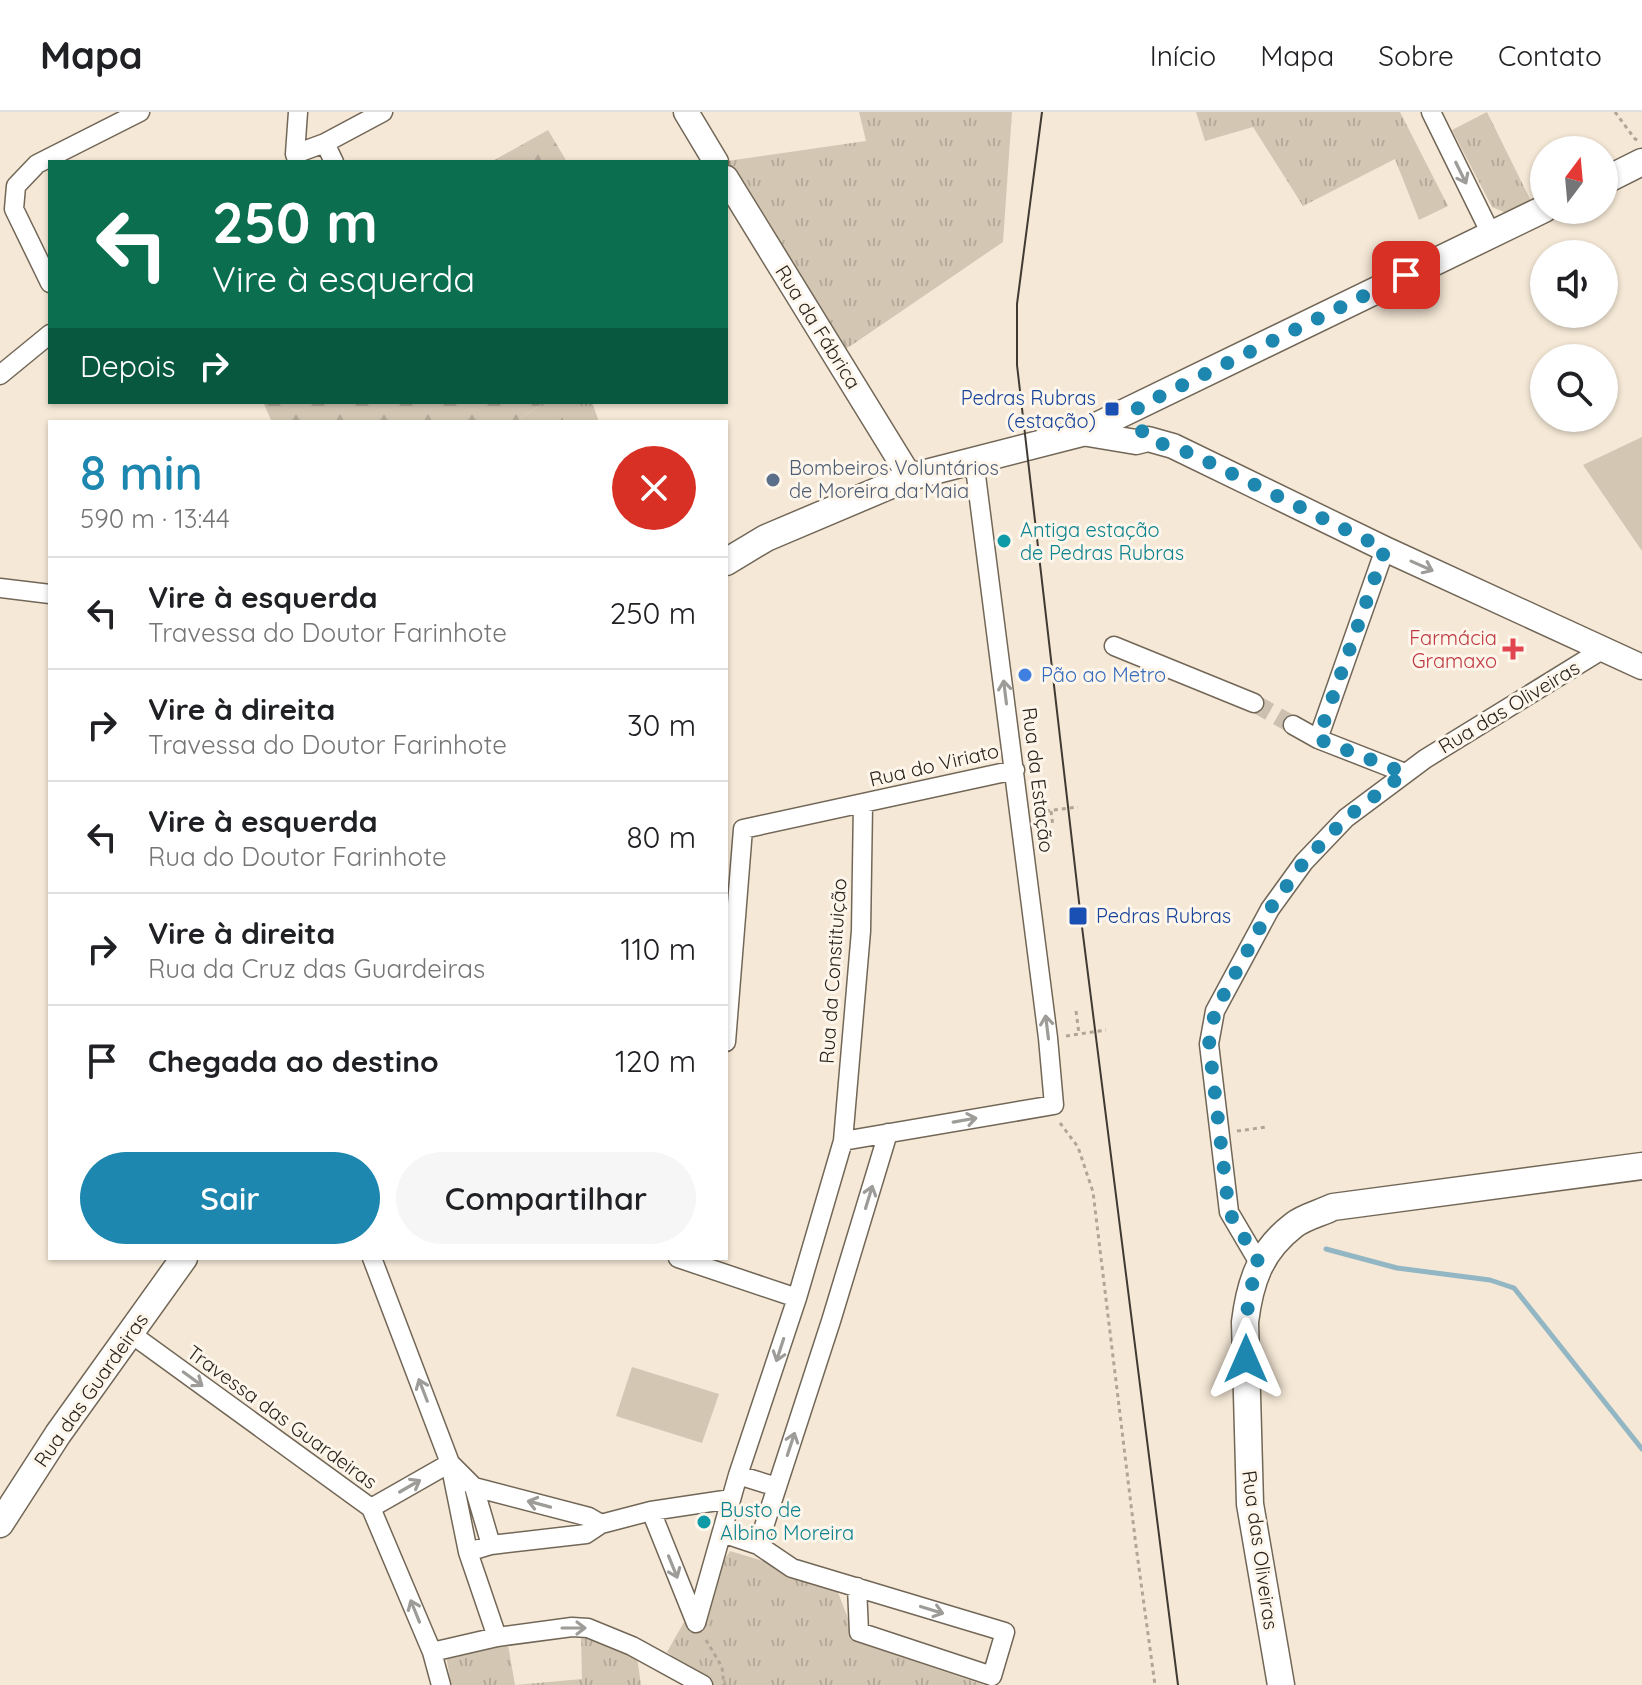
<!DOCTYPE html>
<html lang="pt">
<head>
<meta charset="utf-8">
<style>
	body { margin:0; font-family:Quicksand,sans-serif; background:#f6f6f6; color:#202124; height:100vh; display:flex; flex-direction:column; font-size:30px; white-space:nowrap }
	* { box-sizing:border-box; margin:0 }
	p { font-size:26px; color:#757577 }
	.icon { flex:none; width:44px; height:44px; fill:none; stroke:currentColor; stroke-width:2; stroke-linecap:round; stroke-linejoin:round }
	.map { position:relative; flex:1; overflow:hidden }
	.panel { position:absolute; left:48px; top:308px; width:680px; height:840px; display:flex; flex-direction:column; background:#fff; border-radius:0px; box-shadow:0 2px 6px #0004 }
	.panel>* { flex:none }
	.hud { position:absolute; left:48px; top:48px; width:680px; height:244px; border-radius:0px; box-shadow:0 2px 6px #0004; background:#0b6e4f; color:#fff; overflow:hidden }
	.needle { width:52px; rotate:16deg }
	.tools { position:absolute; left:1530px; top:24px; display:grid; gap:16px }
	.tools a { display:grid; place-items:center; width:88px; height:88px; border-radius:50%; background:#fff; box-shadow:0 2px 6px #0004; font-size:40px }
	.pin { position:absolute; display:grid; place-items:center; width:68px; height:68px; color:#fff; margin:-34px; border-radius:16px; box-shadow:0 4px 12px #0006 }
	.me { position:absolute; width:88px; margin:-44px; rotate:0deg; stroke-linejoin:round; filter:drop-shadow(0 0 6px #0008) }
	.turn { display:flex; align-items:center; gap:28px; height:168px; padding:0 32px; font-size:36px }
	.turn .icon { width:104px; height:104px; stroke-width:2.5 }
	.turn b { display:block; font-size:56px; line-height:68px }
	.then { display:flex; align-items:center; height:76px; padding:0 32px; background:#0003; gap:16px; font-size:30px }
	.round { display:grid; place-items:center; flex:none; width:84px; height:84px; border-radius:42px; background:#f6f6f6 }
	.overview { display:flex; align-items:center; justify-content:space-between; height:136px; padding:0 32px }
	h1 { font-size:48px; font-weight:600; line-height:60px; color:#1d87af }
	.action { display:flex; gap:16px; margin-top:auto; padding:16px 32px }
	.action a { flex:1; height:92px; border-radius:48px; background:#1d87af; color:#fff; font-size:32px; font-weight:600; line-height:92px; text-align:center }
	.action a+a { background:#f6f6f6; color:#202124 }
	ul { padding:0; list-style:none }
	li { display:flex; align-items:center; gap:24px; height:112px; padding:0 32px; border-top:2px solid #e0e0e0 }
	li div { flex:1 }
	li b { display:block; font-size:30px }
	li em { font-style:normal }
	header { display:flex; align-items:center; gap:48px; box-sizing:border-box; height:112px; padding:0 40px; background:#fff; border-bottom:2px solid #e0e0e0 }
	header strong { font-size:38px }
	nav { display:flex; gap:44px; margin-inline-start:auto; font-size:28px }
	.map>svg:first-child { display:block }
	.grass { fill:url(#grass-tufts) }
	.forest { fill:url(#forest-firs) }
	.park { fill:#d3c6b3 }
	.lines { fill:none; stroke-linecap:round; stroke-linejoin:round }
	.stream { stroke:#92b6c3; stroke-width:5 }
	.minor-tunnel { stroke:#ccc1b1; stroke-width:18; stroke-dasharray:18 9; stroke-linecap:butt }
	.minor-casing { stroke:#726757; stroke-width:21 }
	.tertiary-casing { stroke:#726757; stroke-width:27 }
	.secondary-casing { stroke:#726757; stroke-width:29 }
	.path { stroke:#b0a698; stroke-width:3; stroke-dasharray:4 4; stroke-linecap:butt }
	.minor { stroke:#fff; stroke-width:18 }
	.tertiary { stroke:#fff; stroke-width:24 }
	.secondary { stroke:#fff; stroke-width:26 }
	.tram { stroke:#403a33; stroke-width:2 }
	.oneway { stroke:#9e9c99 }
	.route { stroke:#1d87af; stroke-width:14; stroke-dasharray:0 25.2 }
	.transit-dot { fill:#1a4fb4; stroke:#fef6eb; stroke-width:3 }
	.service-dot { fill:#5c6f8a; stroke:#fef6eb; stroke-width:3 }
	.culture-dot { fill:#0f9aa8; stroke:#fef6eb; stroke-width:3 }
	.health-dot { fill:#e0444e; stroke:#fef6eb; stroke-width:3 }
	.shop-dot { fill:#3f7fe0; stroke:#fef6eb; stroke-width:3 }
	.labels { text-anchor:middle; stroke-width:6; stroke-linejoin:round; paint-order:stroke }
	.street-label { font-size:20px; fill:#28231d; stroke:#fef6eb }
	.transit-label { font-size:20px; fill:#164399; stroke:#fef6eb; text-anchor:end }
	.service-label { font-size:20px; fill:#4e5e75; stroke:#fef6eb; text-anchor:start }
	.culture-label { font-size:20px; fill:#0d838f; stroke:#fef6eb; text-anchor:start }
	.health-label { font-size:20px; fill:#be3a42; stroke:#fef6eb; text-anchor:end }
	.shop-label { font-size:20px; fill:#366cbe; stroke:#fef6eb; text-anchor:start }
</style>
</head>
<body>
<header>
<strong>Mapa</strong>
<nav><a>Início</a><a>Mapa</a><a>Sobre</a><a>Contato</a></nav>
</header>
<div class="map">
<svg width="1642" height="1573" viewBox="0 0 1642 1573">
	<defs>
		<pattern id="grass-tufts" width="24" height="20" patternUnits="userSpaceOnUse" patternTransform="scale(2)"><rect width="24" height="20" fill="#d3c6b3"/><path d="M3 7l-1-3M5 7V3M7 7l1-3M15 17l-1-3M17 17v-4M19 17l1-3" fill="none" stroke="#b5aa9a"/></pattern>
		<pattern id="forest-firs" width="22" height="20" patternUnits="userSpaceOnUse" patternTransform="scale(2)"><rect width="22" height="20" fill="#d3c6b3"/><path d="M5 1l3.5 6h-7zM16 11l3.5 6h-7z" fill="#b5aa9a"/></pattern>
	</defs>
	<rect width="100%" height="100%" fill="#f5e8d6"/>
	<!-- grass -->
	<path class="grass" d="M859 0H1012L1003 130 846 237 727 49 866 29Z
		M1196 0H1400L1448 94 1419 108 1395 47 1303 94 1253 15 1205 29Z
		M1487 0 1531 89 1506 101 1492 95 1452 18Z
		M545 290H592L599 310H515Z
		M730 1439 834 1470 857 1530 984 1573H711L667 1540 692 1496Z
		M581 1523 637 1545 641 1573H451L445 1537 507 1527 515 1573 582 1567Z"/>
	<!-- forest -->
	<path class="forest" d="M548 18 567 50H491Z
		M263 290H545L515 310H272Z"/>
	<!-- park -->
	<path class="park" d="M1642 325V439L1583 353Z
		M632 1255 719 1282 702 1331 616 1304Z"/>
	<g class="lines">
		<!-- stream -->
		<path class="stream" d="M1326 1137 1397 1156 1490 1168 1514 1176 1642 1337"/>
		<!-- minor-tunnel -->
		<path class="minor-tunnel" d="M1254 591 1293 613"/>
		<!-- minor casing -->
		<g class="minor-casing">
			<path id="minor" d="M1431 0 1491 122
				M325 31 334 50
				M295 42 298 0
				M298 50 295 42 325 31 383 0
				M50 171 14 97 16 74 37 52 140 0
				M0 263 50 222
				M0 476 50 482
				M1114 534 1254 591
				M1293 613 1318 627 1405 661
				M1318 627 1385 437
				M726 930 743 717 1015 658
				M843 1029 1054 993 1048 926 974 348
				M372 1146 450 1351 468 1440 497 1525
				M678 1146 797 1186
				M1259 1151 1229 1100 1209 932 1215 899 1270 797 1304 750 1346 706 1425 647 1605 536
				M130 1221 371 1396 432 1540 441 1573
				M450 1351 474 1375 589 1405 601 1412
				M738 1363 777 1375
				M474 1375 491 1433
				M371 1396 450 1351
				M651 1399 696 1511
				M722 1421 758 1433 792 1456 1005 1520 992 1564 859 1520 857 1475
				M758 1433 831 1209 888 1021
				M468 1440 491 1433 586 1422 601 1412 651 1399 731 1387
				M696 1511 738 1363 797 1186 843 1029 861 819 863 692
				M432 1540 497 1525 572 1515 588 1516 632 1534 703 1573"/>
		</g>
		<!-- tertiary casing -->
		<g class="tertiary-casing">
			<path id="tertiary" d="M686 0 716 50
				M726 66 910 365
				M1082 321 1136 330 1148 327 1173 334 1385 437 1642 555"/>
		</g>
		<!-- secondary casing -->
		<g class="secondary-casing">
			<path id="secondary" d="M1604 69 1642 50
				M726 450 766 426 910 365 1082 321 1544 97
				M0 1412 58 1322 184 1146
				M1281 1573 1250 1392 1245 1210C1250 1170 1260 1139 1294 1113 1304 1105 1321 1101 1333 1095L1642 1054"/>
		</g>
		<!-- path -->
		<path class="path" d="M1615 0 1635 27 1638 28
			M1051 699 1053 714
			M1038 700 1078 695
			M1076 899 1079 922
			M1066 924 1106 918
			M1060 1011 1078 1035 1093 1080 1136 1434 1155 1573
			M1237 1019 1267 1015
			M706 1528 722 1555 724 1573"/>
		<!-- minor -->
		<use href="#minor" class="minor"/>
		<!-- tertiary -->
		<use href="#tertiary" class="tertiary"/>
		<!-- secondary -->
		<use href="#secondary" class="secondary"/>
		<!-- tram -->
		<path class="tram" d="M1042 0 1017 192V253L1081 807 1178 1573"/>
	</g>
	<!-- one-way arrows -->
	<defs><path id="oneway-shaft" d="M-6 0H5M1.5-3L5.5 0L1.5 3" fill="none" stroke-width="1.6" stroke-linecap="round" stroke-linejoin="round" transform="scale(2)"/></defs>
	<g class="oneway">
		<use href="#oneway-shaft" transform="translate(1461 61) rotate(64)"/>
		<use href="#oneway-shaft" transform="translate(1422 454) rotate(24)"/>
		<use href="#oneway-shaft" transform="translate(1005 580) rotate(-97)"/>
		<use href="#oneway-shaft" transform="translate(1047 915) rotate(-97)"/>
		<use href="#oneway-shaft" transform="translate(965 1008) rotate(-10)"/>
		<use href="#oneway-shaft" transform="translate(869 1085) rotate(-73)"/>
		<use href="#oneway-shaft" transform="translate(780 1238) rotate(108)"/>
		<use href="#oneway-shaft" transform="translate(193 1267) rotate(36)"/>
		<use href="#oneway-shaft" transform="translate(423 1278) rotate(-111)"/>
		<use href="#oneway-shaft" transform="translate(791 1332) rotate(-72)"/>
		<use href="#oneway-shaft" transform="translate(410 1374) rotate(-30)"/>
		<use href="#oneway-shaft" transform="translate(539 1392) rotate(-165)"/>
		<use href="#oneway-shaft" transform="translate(673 1455) rotate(68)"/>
		<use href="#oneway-shaft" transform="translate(932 1498) rotate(17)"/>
		<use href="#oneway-shaft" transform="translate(415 1499) rotate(-112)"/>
		<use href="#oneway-shaft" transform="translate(574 1516)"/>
	</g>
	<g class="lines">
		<!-- route -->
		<path class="route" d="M1246 1247 1248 1185 1259 1151 1229 1100 1209 932 1215 899 1270 797 1304 750 1346 706 1405 661 1318 627 1385 437 1192 342 1148 327 1136 311 1138 295 1406 163"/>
	</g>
	<!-- markers -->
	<g class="transit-dot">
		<rect x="1104" y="289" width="16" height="16" rx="4"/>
		<rect x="1068" y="794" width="20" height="20" rx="4"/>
	</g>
	<circle class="service-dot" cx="773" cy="368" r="8"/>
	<g class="culture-dot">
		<circle cx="1004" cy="429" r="8"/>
		<circle cx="704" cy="1410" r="8"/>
	</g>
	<path class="health-dot" d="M1509 525h8v8h8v8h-8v8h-8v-8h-8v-8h8z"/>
	<circle class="shop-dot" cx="1025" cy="563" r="8"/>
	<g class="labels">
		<!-- street labels -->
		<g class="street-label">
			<text transform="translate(818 215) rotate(58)" y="7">Rua da Fábrica</text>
			<text transform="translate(1509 595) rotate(-31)" y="7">Rua das Oliveiras</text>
			<text transform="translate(934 653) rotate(-13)" y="7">Rua do Viriato</text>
			<text transform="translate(1038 668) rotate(83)" y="7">Rua da Estação</text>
			<text transform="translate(833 859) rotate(-86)" y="7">Rua da Constituição</text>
			<text transform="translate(91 1278) rotate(-55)" y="7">Rua das Guardeiras</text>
			<text transform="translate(282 1305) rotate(36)" y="7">Travessa das Guardeiras</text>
			<text transform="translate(1260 1438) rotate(82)" y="7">Rua das Oliveiras</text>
		</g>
		<!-- transit labels -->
		<g class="transit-label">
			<text x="1096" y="293">Pedras Rubras<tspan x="1096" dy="23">(estação)</tspan></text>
			<text x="1096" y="811" text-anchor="start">Pedras Rubras</text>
		</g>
		<!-- service labels -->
		<g class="service-label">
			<text x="789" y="363">Bombeiros Voluntários<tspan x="789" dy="23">de Moreira da Maia</tspan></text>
		</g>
		<!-- culture labels -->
		<g class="culture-label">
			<text x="1020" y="425">Antiga estação<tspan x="1020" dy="23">de Pedras Rubras</tspan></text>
			<text x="720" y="1405">Busto de<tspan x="720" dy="23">Albino Moreira</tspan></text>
		</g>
		<!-- health labels -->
		<g class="health-label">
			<text x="1497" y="533">Farmácia<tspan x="1497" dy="23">Gramaxo</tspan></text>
		</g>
		<!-- shop labels -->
		<g class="shop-label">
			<text x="1041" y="570">Pão ao Metro</text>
		</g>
	</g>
</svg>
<div class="tools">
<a><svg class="needle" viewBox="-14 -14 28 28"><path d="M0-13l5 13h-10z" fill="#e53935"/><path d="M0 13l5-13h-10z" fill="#757577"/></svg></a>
<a><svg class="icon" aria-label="sound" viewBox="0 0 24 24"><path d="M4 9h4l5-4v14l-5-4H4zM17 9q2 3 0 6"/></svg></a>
<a><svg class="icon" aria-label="search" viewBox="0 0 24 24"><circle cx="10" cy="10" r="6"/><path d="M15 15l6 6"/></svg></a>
</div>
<div class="pin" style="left:1406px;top:163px;background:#d93025"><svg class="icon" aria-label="arrive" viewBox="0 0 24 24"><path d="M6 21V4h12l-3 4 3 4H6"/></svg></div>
<svg class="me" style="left:1246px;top:1247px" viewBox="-20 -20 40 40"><path d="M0-17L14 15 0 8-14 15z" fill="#1d87af" stroke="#fff" stroke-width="4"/></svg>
<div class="hud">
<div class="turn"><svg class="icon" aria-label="left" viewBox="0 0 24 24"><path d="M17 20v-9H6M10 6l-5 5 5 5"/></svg><div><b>250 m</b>Vire à esquerda</div></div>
<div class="then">Depois<svg class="icon" aria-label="right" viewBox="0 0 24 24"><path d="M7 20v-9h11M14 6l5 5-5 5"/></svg></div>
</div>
<section class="panel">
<div class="overview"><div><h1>8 min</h1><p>590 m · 13:44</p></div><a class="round" style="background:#d93025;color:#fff"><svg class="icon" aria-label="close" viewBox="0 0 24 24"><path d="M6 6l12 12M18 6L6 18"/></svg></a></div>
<ul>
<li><svg class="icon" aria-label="left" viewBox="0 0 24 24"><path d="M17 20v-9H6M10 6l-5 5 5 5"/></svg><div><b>Vire à esquerda</b><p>Travessa do Doutor Farinhote</p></div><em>250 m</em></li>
<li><svg class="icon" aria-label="right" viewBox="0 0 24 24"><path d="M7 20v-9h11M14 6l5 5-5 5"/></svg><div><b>Vire à direita</b><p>Travessa do Doutor Farinhote</p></div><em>30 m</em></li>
<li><svg class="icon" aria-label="left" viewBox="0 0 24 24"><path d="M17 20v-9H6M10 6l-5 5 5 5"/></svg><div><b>Vire à esquerda</b><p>Rua do Doutor Farinhote</p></div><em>80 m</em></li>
<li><svg class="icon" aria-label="right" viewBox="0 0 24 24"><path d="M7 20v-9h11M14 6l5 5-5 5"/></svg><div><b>Vire à direita</b><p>Rua da Cruz das Guardeiras</p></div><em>110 m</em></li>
<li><svg class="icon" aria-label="arrive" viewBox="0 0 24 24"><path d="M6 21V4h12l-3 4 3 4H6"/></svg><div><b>Chegada ao destino</b></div><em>120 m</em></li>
</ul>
<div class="action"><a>Sair</a><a>Compartilhar</a></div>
</section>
</div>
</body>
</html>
